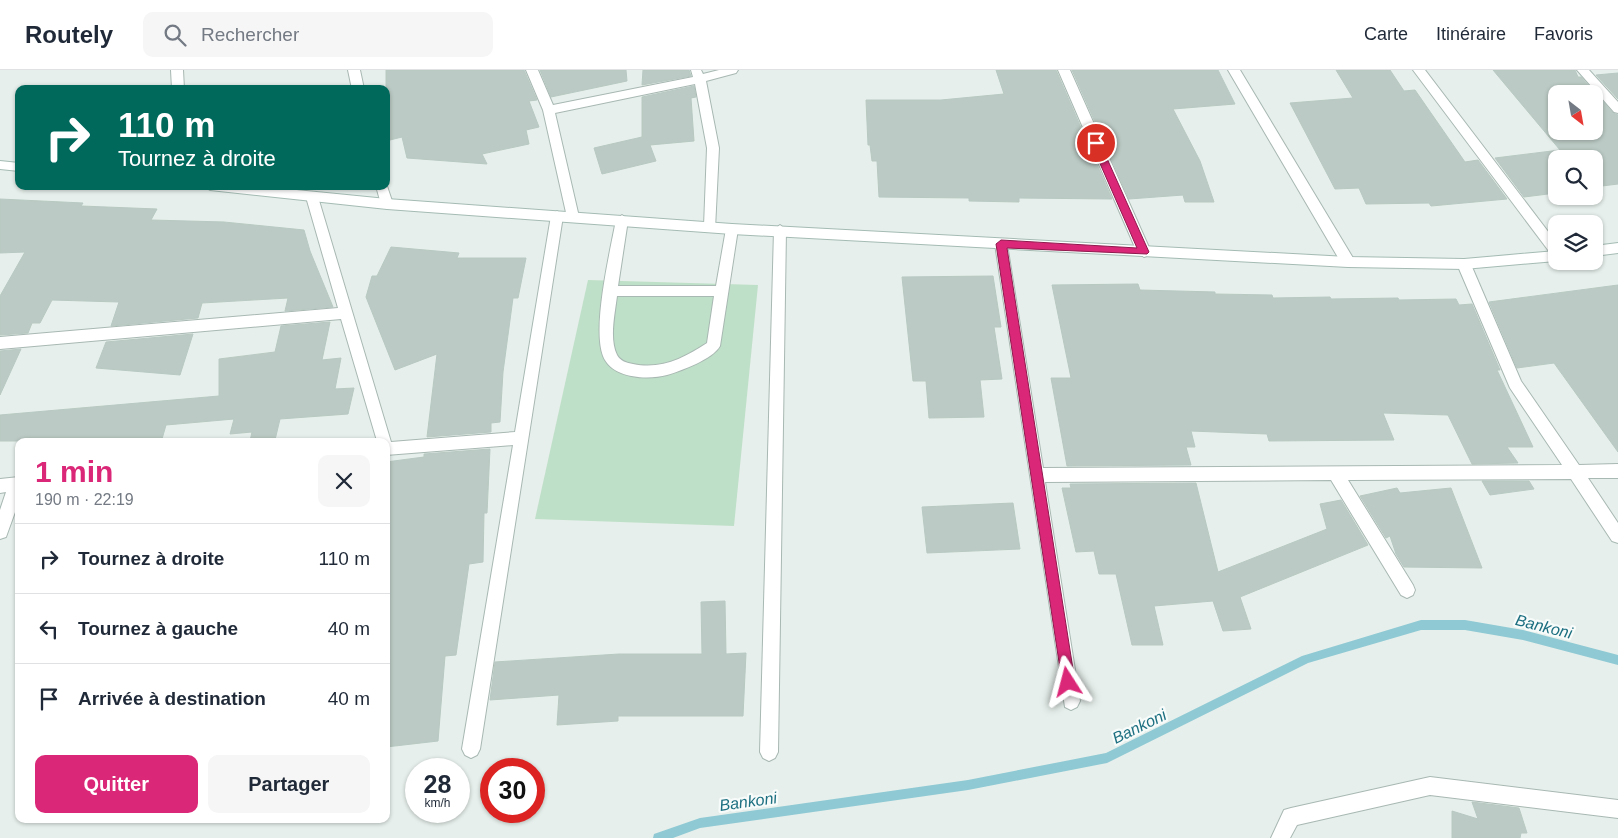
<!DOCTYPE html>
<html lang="fr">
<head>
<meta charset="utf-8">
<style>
	body { margin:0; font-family:Arial,sans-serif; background:#f6f6f7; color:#1f2937; height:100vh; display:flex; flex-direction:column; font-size:19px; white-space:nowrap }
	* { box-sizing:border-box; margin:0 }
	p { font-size:16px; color:#747a83 }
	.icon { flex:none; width:28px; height:28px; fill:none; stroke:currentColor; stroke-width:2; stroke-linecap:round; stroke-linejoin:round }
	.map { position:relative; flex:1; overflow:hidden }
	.sheet { position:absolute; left:15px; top:368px; width:375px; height:385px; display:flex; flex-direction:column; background:#fff; border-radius:10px; box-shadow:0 1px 4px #0004 }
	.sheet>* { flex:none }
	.banner { position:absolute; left:15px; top:15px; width:375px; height:105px; border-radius:10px; box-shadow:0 1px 4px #0004; background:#00695c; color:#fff; overflow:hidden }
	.needle { width:32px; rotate:149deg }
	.tools { position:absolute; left:1548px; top:15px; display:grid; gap:10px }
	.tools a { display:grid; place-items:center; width:55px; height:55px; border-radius:10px; background:#fff; box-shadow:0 1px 4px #0004; font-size:25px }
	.speed { position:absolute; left:405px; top:688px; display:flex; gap:10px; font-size:25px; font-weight:700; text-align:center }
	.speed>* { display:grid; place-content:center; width:65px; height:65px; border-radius:50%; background:#fff; box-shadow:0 1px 4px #0004; line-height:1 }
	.speed small { font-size:12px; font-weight:400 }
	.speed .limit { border:8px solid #d22; background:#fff; color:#111 }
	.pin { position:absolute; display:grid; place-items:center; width:42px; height:42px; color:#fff; margin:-21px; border:2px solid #fff; border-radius:50%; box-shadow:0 1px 5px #0007 }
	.me { position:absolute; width:55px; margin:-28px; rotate:351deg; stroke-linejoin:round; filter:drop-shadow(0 0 4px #0008) }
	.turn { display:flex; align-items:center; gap:18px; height:105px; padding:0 20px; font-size:22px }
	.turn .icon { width:65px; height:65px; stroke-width:2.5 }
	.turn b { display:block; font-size:35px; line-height:42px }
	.round { display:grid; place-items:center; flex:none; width:52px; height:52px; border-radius:10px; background:#f6f6f7 }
	.overview { display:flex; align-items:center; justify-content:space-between; height:85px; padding:0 20px }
	h1 { font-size:30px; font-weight:700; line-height:38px; color:#db2777 }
	.cta { display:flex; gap:10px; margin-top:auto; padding:10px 20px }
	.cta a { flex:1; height:58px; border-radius:10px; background:#db2777; color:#fff; font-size:20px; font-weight:700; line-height:58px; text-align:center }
	.cta a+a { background:#f6f6f7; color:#1f2937 }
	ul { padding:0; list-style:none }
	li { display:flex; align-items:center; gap:15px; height:70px; padding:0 20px; border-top:1px solid #e0e1e3 }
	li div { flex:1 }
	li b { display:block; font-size:19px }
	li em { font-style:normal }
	header { display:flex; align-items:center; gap:30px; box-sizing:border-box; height:70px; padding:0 25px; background:#fff; border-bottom:1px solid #e0e1e3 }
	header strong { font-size:24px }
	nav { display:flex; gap:28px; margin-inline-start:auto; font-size:18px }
	.search { width:350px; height:45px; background:#f6f6f7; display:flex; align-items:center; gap:12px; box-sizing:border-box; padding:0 18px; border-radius:10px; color:#747a83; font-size:19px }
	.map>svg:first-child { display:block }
	.green { fill:#bfe0c8 }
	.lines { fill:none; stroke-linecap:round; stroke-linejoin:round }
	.stream { fill:#8ec9d4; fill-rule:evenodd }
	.building { fill:#bbcac4; stroke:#b8c9c2; fill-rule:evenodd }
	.lane-casing { stroke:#a8b8b2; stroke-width:2 }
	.street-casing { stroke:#a8b8b2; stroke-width:2 }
	.secondary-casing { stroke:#a4bbb3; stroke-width:2 }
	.lane { fill:#fff; fill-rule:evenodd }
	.street { fill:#fff; fill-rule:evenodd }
	.secondary { fill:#fff; fill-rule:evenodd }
	.route { fill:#db2777; stroke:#8e194d }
	.labels { text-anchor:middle; stroke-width:4.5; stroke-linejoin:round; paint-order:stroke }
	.water-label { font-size:16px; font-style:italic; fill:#1c6f80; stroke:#f7fbf9 }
</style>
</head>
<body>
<header>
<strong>Routely</strong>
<div class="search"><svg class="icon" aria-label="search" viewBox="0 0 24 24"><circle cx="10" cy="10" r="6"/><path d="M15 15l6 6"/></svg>Rechercher</div>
<nav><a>Carte</a><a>Itinéraire</a><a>Favoris</a></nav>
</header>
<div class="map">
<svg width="1618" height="768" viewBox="0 0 1618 768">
	<rect width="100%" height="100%" fill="#e6efeb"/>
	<!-- green -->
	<path class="green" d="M588 210 758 215 734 456 535 449Z"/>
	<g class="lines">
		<!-- stream -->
		<path class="stream" d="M1421 550H1465L1523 560 1618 585V595L1523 570 1465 560H1421L1308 593 1107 693 968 720 700 758 673 768H653L654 764 700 748 968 710 1106 683 1302 586Z"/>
	</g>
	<!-- building -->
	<path class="building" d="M386 0H524L537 30 529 31 539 57 526 60 529 74 482 84 487 94 407 88 402 67 390 70 386 53Z
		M540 0H626L627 11 551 27Z
		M643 0H689L691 6 642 15Z
		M996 0H1056L1112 129 1019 128V132L969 131V128L879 127 877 91H872L870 75H868L866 30H941L1004 24Z
		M1072 0H1218L1235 34 1173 39 1200 91 1214 132H1185L1183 125 1129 129Z
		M1336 0H1390L1404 21 1415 20 1465 92 1478 90 1507 129 1431 136 1429 133 1366 134 1359 118 1335 119 1290 33 1353 28Z
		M1493 0H1575L1578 7H1581L1613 43 1618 45V114L1594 117V89H1556V123L1524 127 1495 88 1560 80ZM1556 24H1594V61H1556Z
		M1618 3V29L1596 5Z
		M694 16 696 27 691 28 694 71 650 75 656 91 602 104 594 78 642 67V27Z
		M0 129 83 133 81 136 157 139 151 150 224 152 304 160 310 181 333 237 285 241 288 228 202 233 198 248 111 256 119 232 52 230 40 253H32L28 263 0 265V226L25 182 0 183Z
		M391 177 459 183 457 188H526L518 228H513L503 302 500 352 491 353V362L427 367 437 284 395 300 366 227 372 206H377Z
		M993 206 1001 257H994L1002 309 980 310 984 347 929 348 926 311H913L902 207Z
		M1138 214 1140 220 1215 222V224L1272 225 1273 228 1330 227 1331 229 1398 228 1399 230 1456 229 1459 235 1472 234 1500 300H1497L1533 377H1507L1518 393 1472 394 1448 345 1383 343 1394 370 1269 371 1267 364 1191 361 1195 377H1186L1191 395 1067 396 1051 308H1071L1052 215Z
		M1618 215V382L1554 293 1517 298 1489 232Z
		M330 252 322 290 341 288 335 319 354 318 348 344 280 349 275 370 263 371H250L252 362 230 364 234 349 166 355 162 369 131 371H0V345L219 326V289L275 282 281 256Z
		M193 264 180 305 96 298 106 272Z
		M21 279 0 325V281Z
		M490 379 487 443H484L483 492 469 494 456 585 445 586 438 671 386 677V392L424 387V384Z
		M1482 411H1529L1534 419 1490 425Z
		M1196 413 1218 502 1327 459 1320 434 1341 430 1368 475 1240 527 1251 559 1223 561 1213 531 1154 536 1163 575H1132L1116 504H1099L1094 481 1076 482 1062 418H1071L1070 414Z
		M1397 418 1400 423 1451 418 1482 498 1404 497 1396 484 1390 466 1386 468 1360 426Z
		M1013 433 1020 479 927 483 922 437Z
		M725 531 726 584 746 583 743 646H618V651L557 655 559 625 490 630 495 592 619 584H702L701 532Z
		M1472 732 1519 738 1527 763H1521L1520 768H1452V741L1478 749Z"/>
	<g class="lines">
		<!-- lane casing -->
		<g class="lane-casing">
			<path id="lane" d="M622 145 628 150 618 216H716L726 159 732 154 738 159 720 276C713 289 681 301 667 305 648 310 612 309 603 286 592 257 610 182 616 150ZM617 226H714L707 273C684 288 661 300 633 294 627 293 620 291 617 285 609 269 615 243 617 226Z"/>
		</g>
		<!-- street casing -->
		<g class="street-casing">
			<path id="street" d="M171 0H183L184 19H172Z
				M348 0H360L364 19H352Z
				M526 0H538L553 35 693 7 691 0H701L703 4 719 0H738L736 3 706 11 719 78 715 159H705L704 156 707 78 695 14 555 43 579 147 573 152 567 147 543 40Z
				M1058 0H1070L1151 182 1149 185 1144 187 1137 182Z
				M1228 0H1240L1353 188 1355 192 1353 196H1343Z
				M1413 0H1425L1556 172V186L1551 184Z
				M1577 0H1589L1618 32V43L1614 42Z
				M386 113 393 134 387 139 381 134 376 116H386Z
				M312 123 318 127 391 372 515 362 551 146 557 141 563 146 480 679 477 685 471 688 465 685 462 679 513 375 386 385V371H377L341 249 0 279V267L338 238 306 127Z
				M780 155 786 160 778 682 775 688 769 691 763 688 760 682 774 160Z
				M1001 169 1007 174 1043 398 1562 395 1510 318 1457 194 1459 190H1469L1521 311 1579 395 1618 394V408H1588L1618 453V473L1612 471 1571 409 1348 410 1413 515 1415 520 1413 525 1407 528 1401 525 1331 410 1045 412 1080 631 1077 637 1071 640 1065 637 995 174Z
				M19 407V431L6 467 0 469V440L6 422 0 423V409Z
				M1430 707 1618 730V748L1430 725 1297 755 1290 768H1271L1284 740 1291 738Z"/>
		</g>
		<!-- secondary casing -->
		<g class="secondary-casing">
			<path id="secondary" d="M0 91 19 93V101L0 99Z
				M204 116H256L387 129 732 154 1348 187 1464 189 1556 181V191L1464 199 1348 197 732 164 387 139 210 120Z
				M1618 173V183L1594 186V176Z"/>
		</g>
		<!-- lane -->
		<use href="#lane" class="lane"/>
		<!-- street -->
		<use href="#street" class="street"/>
		<!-- secondary -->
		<use href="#secondary" class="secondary"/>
	</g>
	<!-- route -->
	<path class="route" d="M1096 69 1100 73 1149 182 1147 184 1007 178 1075 612 1073 616 1068 618 1064 616 1062 612 996 174 1001 170 1137 178 1091 73Z"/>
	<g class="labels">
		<!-- water labels -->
		<g class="water-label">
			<text transform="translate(1544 556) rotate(14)" y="6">Bankoni</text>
			<text transform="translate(1139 656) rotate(-26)" y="6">Bankoni</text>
			<text transform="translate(748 731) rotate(-8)" y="6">Bankoni</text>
		</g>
	</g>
</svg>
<div class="tools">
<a><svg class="needle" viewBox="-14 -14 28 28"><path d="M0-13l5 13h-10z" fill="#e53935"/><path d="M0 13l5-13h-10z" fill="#747a83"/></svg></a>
<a><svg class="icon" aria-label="search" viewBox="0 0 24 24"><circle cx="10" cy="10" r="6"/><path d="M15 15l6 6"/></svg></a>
<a><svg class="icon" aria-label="layers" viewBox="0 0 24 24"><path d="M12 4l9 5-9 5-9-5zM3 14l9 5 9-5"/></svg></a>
</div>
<div class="speed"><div>28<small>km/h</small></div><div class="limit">30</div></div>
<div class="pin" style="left:1096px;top:73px;background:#d93025"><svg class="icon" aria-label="arrive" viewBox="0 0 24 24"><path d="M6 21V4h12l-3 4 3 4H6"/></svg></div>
<svg class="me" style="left:1068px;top:612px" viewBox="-20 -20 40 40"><path d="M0-17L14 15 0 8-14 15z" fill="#db2777" stroke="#fff" stroke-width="4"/></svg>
<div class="banner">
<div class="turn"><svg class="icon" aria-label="right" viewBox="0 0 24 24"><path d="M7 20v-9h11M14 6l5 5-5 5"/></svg><div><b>110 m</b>Tournez à droite</div></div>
</div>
<section class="sheet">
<div class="overview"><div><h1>1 min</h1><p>190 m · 22:19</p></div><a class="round"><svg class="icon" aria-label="close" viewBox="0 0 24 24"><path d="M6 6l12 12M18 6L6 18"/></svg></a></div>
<ul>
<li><svg class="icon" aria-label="right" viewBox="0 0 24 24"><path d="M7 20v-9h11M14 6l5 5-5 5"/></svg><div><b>Tournez à droite</b></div><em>110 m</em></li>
<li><svg class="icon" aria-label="left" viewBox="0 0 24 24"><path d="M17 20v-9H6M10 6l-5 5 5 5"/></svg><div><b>Tournez à gauche</b></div><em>40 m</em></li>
<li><svg class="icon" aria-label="arrive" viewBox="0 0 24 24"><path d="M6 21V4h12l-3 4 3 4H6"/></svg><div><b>Arrivée à destination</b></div><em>40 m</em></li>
</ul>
<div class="cta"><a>Quitter</a><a>Partager</a></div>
</section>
</div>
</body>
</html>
